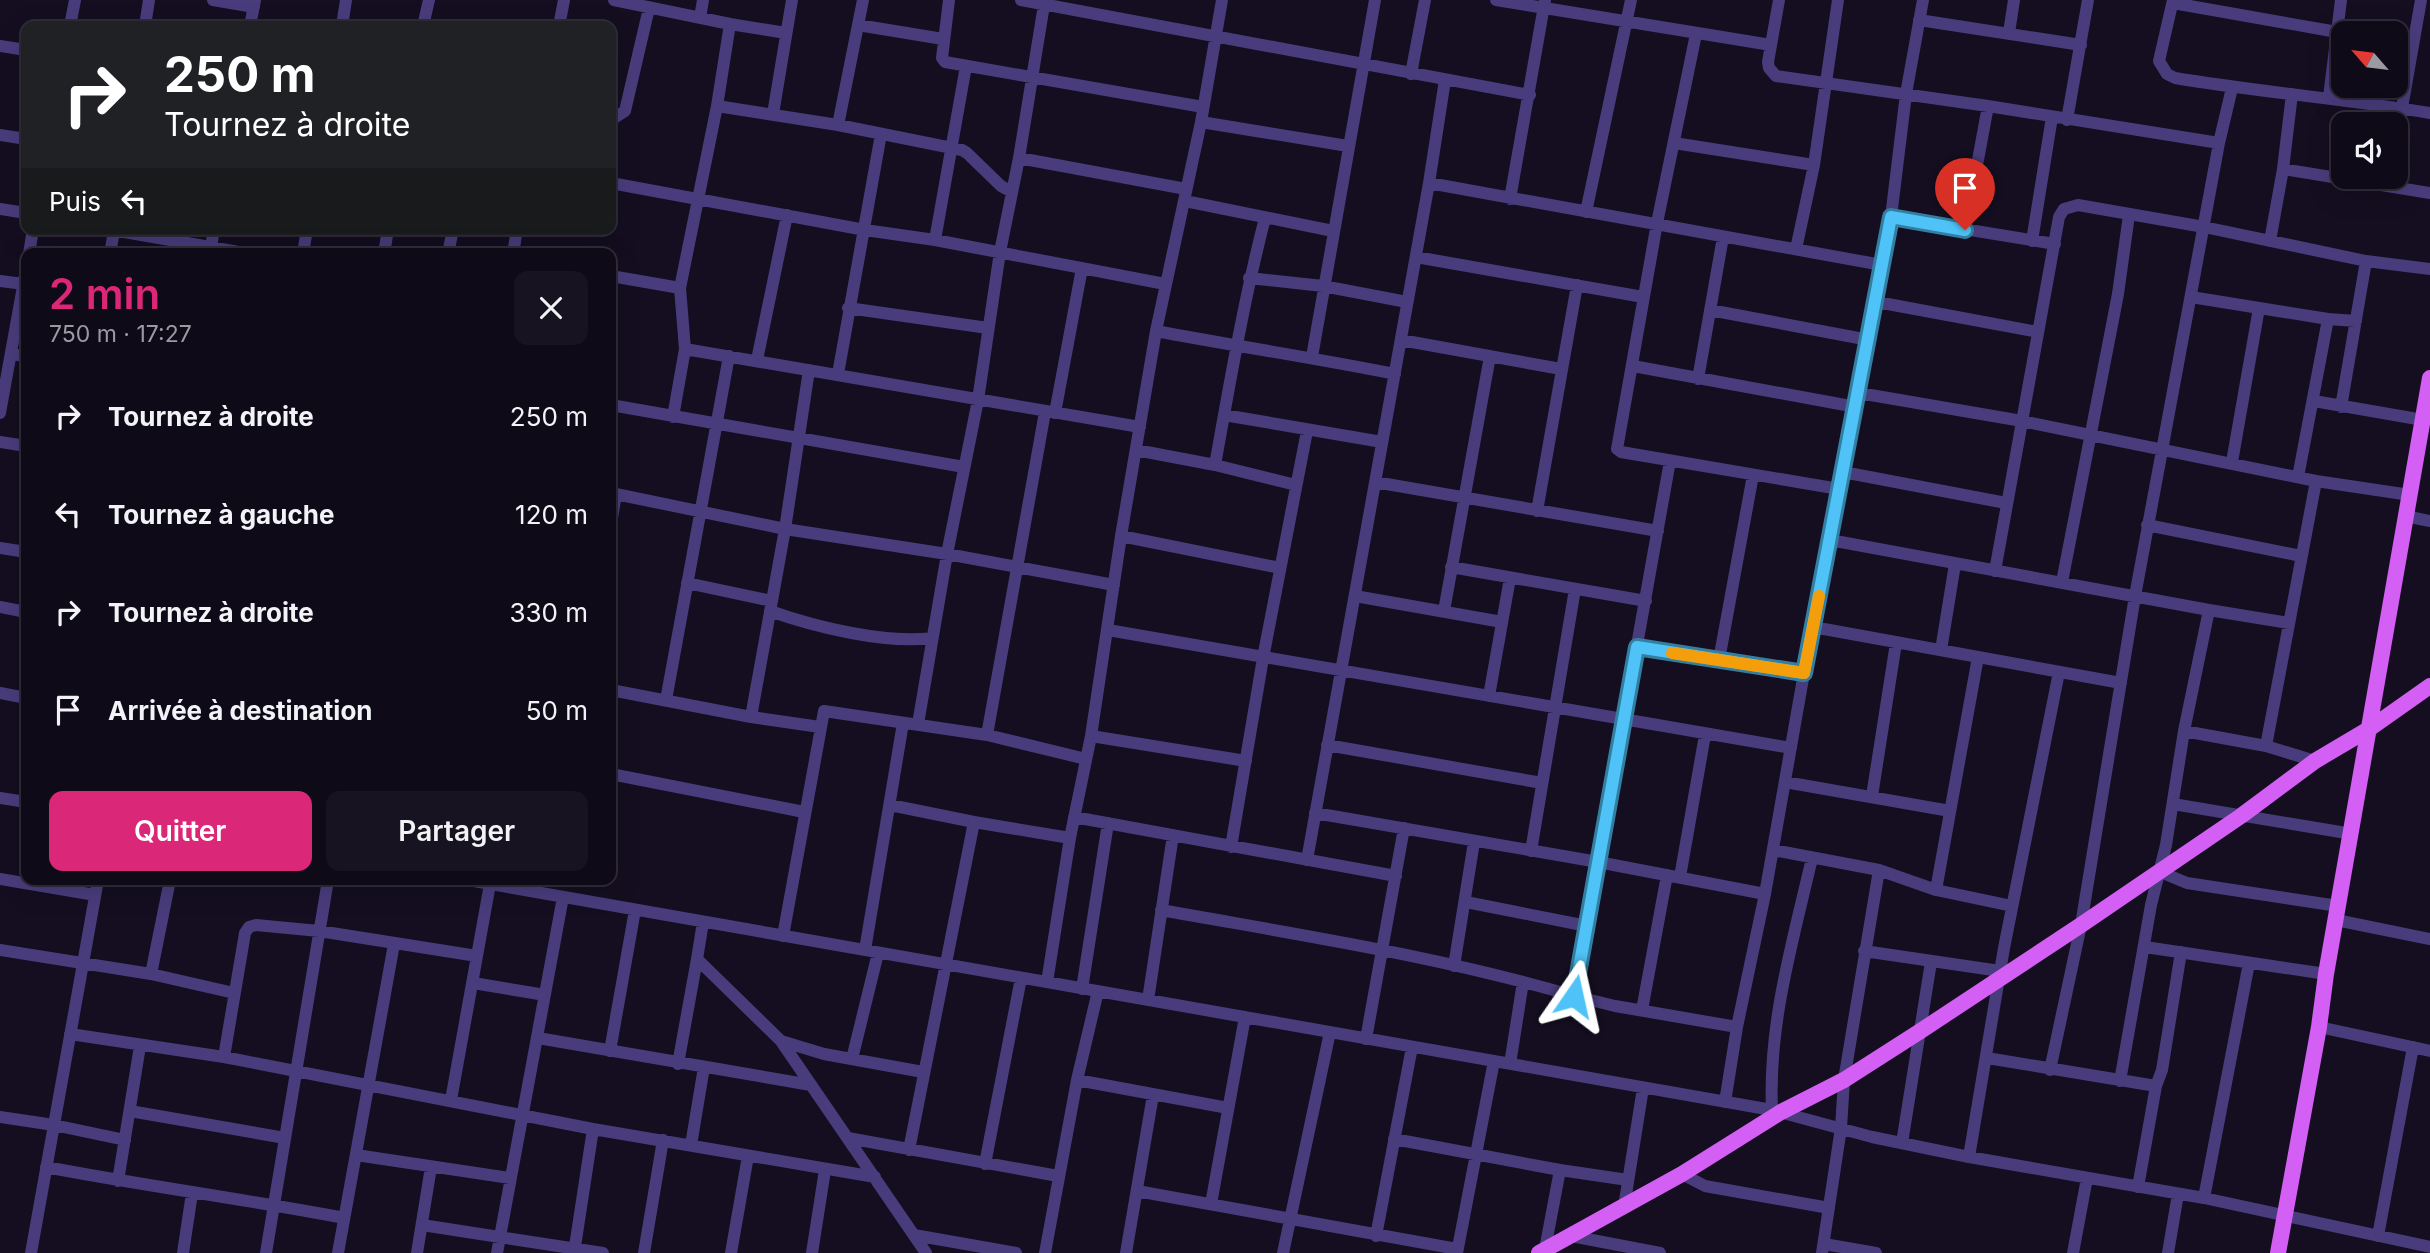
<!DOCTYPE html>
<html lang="fr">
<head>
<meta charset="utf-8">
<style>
	body { margin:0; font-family:Inter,sans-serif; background:#181321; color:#f1f3f6; height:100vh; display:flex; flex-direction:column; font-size:26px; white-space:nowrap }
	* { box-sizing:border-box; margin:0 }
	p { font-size:23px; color:#9b9aa2 }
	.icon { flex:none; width:38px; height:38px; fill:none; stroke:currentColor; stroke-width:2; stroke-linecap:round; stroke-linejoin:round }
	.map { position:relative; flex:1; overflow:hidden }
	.drawer { position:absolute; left:21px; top:248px; width:595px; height:637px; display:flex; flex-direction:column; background:#0f0a18; border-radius:14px; box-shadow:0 7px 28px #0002,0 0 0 2px #2f2b37 }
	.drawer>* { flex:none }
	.guide { position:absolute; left:21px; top:21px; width:595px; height:214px; border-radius:14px; box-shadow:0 7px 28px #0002,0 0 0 2px #2f2b37; background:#202124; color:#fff; overflow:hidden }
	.needle { width:46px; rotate:298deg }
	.tools { position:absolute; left:2331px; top:21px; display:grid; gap:14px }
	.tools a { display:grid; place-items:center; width:77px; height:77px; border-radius:14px; background:#0f0a18; box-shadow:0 7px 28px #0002,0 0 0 2px #2f2b37; font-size:35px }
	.pin { position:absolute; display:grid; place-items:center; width:60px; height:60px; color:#fff; margin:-72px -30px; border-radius:50% 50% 50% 0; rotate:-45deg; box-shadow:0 0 7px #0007 }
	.pin .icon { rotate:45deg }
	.me { position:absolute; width:77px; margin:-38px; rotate:11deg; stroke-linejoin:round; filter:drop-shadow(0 0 5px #0008) }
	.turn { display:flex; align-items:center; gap:24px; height:147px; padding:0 28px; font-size:32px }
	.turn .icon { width:91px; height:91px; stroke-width:2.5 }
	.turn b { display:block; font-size:49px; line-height:60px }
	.then { display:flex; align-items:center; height:66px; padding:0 28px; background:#0003; gap:14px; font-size:26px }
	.round { display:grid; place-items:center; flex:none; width:74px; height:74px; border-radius:14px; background:#181321 }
	.summary { display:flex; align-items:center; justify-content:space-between; height:119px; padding:0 28px }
	h1 { font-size:42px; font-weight:600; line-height:52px; color:#db2777 }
	.primary-button { display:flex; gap:14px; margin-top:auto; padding:14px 28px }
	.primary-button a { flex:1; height:80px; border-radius:14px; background:#db2777; color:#fff; font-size:28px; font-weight:600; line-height:80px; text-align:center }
	.primary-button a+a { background:#181321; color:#f1f3f6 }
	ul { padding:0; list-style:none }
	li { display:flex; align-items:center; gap:21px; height:98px; padding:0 28px }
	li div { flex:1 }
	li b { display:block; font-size:26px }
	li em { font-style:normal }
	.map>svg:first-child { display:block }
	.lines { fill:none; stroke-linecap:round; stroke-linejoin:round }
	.minor { stroke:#493c7c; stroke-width:12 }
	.major { stroke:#d45ff4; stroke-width:16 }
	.route-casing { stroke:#337fa1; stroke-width:18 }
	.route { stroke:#4fc3f7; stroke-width:12 }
	.slow { stroke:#f59e0b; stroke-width:12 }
</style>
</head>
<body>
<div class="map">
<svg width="2430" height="1253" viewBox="0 0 2430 1253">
	<rect width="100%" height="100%" fill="#140e20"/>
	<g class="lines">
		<!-- minor -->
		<path class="minor" d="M213 0 254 7
			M614 0 730 24 786 33
			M949 0 942 58 945 62 1203 107
			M1021 0 1530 95
			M1496 0 1771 45
			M1779 0 1768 62 1769 68 1776 76 1988 106 2219 143
			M2173 0 2159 61 2167 74 2175 78C2259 92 2345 99 2430 113
			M2173 3 2337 32
			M700 18 703 0
			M1919 20 2081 45
			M858 25 943 39
			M70 26 75 0
			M145 26 149 0
			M250 26 255 0
			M342 26 346 0
			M423 26 429 0
			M559 26 564 0
			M2009 33 2014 0
			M1696 34 1657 223 1617 449 1621 452 1839 489
			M0 46 26 50
			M1411 74 1425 0
			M2329 97 2341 0
			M717 106 838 125 962 150 967 153 1001 186 1012 192
			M773 114 792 0
			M611 120 625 111 649 8
			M2067 120 2088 0
			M1201 122 1348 146
			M838 125 863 0
			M0 135 26 139
			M2396 142 2421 0
			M1674 143 1814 165
			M1019 158 1186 189
			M2283 169 2430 193
			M611 183 865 230 935 240 1165 284
			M1429 183 1882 265
			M1510 199 1545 0
			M1185 201 1333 231
			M0 209 26 213
			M1586 212 1631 0
			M1891 217 2055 244
			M107 229 250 254
			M1965 230 1988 106
			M935 240 966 66
			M2032 241 2052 117
			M2270 241 2283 169 2292 94
			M1796 249 1814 165 1838 0
			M210 253 214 229
			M29 254 33 229
			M110 254 114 231
			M303 254 307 229
			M384 254 388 229
			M448 254 453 229
			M513 254 517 229
			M1416 257 1643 297
			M611 276 680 288
			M1249 278 1323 286 1407 302
			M0 281 24 284
			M2191 297 2328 319 2356 321
			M1877 302 2038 332
			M848 308 988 328
			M1710 310 1869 340
			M1156 331C1235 346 1315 358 1395 374
			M1401 340 1561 369
			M685 349 1140 427
			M11 354 26 356
			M1312 357 1375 0
			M757 360 787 215
			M1633 366 1856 407
			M838 374 881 134
			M1698 379 1723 237
			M1859 393 2022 421 2316 481 2410 495
			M2314 401 2423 420
			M611 405 964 467
			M2341 407 2366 261
			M0 413 26 270
			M1055 413 1082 268
			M1224 415 1382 442
			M673 417 685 349 680 288 717 106 730 24
			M0 442 26 446
			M1136 450 1215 465 1296 485
			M1670 461 1574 996 1615 1006 1737 1027
			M2232 462 2259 308
			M1215 465C1230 382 1244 299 1265 218
			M1843 472 2006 503
			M2298 477 2328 319
			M1375 482 1658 531
			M611 493 785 529 947 554 1114 585
			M1537 511 1577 285
			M2405 516 2430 521
			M611 524 616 494
			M2147 525 2301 556
			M1121 536 1280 568
			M1830 540 2209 610 2289 623
			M0 548 26 552
			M1451 567 1646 601
			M1995 571 2059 217 2064 209 2078 205 2204 227 2366 261 2430 269
			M2062 582 2118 294 2129 215
			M687 583 772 601
			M1355 596 1502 622
			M0 607 26 612
			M770 611C815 627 885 644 932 638
			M1444 611 1490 356
			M1813 627 2121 683
			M1108 630 1791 748
			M1637 647 1804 673
			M1941 650 1955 564
			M1978 657 1936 890 2012 906
			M1719 660 1753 475
			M611 690 751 717 820 727
			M0 693 26 698
			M1489 696 1510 578
			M666 700 729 356
			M751 717 785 529 809 370
			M918 724 947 554 978 400 1000 252 1019 158 1044 5
			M2184 731 2266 746 2315 761
			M987 735 1045 412
			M1091 736 1246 761
			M1327 745 1542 783
			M2266 746 2316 481
			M611 774 804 812
			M1785 782 1950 811
			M1872 796 1896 643
			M0 798 26 802
			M2173 804 2352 834
			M890 805 974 822 1070 838
			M1315 813 1598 862 1765 894
			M1074 817 1396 876
			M1231 847 1263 658 1307 431
			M1773 850 1879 870 1936 890
			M1531 851 1575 589
			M1307 860 1429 183 1445 80
			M2158 871 2187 883 2338 906
			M1680 877 1705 735
			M0 879 95 895
			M468 880 1772 1110 1872 1137 1969 1157 2204 1198 2430 1247
			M1466 902 1587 926
			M1161 910C1299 935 1439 956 1574 996
			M2336 920 2430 939
			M703 922 697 959 781 1041 926 1253
			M783 936 824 711 987 735 1086 759
			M2145 947 2326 974
			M0 950 151 974 234 993
			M865 950 903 723
			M1864 951 2000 971
			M1454 966 1474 842
			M151 974 170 880
			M1047 982 1070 838 1091 736 1121 536 1156 331 1201 122 1222 0
			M473 983 545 995
			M1082 989 1108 823
			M1148 1000 1173 835
			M1642 1010 1667 875
			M2319 1027 2430 1051
			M70 1034 224 1057 593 1129 875 1177
			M538 1038 811 1085
			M1366 1039 1404 828
			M781 1041 824 1054 923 1072
			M610 1051 635 910
			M224 1057 245 933 249 927 256 925 319 931 477 956
			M1987 1058 2156 1086
			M852 1059 878 953
			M678 1064 697 959
			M1510 1064 1523 982
			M2050 1070 2081 925 2135 596 2219 143 2232 88
			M1077 1080 1228 1108
			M2120 1081 2151 905 2166 845 2184 731 2209 610
			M451 1100 490 884
			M1725 1102 1737 1027 1765 894 1804 673 1877 302 1891 217 1906 94 1923 0
			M1772 1110C1768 1024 1793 941 1812 858
			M130 1111 285 1138
			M0 1117 54 1125 125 1140
			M848 1138 1058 1176
			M1394 1139 1560 1170 1628 1180
			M1902 1143 1931 962
			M691 1145 704 1067
			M909 1150 974 822
			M356 1155 510 1178
			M1969 1157 2004 948 2059 672
			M985 1164 1021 978
			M46 1167C145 1186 245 1199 344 1218
			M1682 1174 1705 1186 1829 1208
			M118 1181 140 1046
			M2138 1187 2156 1086 2162 1070 2181 952
			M1137 1191 1457 1249
			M2204 1198 2249 963
			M1211 1204 1245 1017
			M1624 1207 1643 1088
			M422 1225 603 1253
			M914 1235 1016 1253
			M1376 1236 1412 1047
			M1571 1236 1660 1253
			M2378 1236 2413 1047
			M1824 1244 1876 1253
			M1545 1249 1560 1170
			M31 1253 98 880
			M183 1253 192 1193
			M266 1253 328 880
			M338 1253 394 944
			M417 1253 431 1167
			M497 1253 563 897
			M574 1253 593 1129
			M644 1253 663 1140
			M731 1253 748 1156
			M812 1253 825 1170
			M1045 1253 1077 1080 1098 991
			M1126 1253 1153 1095
			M1283 1253 1330 1032
			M1457 1253 1494 1061
			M1822 1253 1841 1128 1844 1080 1879 870
			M2073 1253 2087 1178
			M2168 1253 2178 1194"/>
		<!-- major -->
		<path class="major" d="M1539 1253 1682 1174 1781 1112 1844 1080 1919 1032 2081 925 2241 816 2315 761 2369 729 2430 686
			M2278 1253 2319 1027 2326 974 2430 378"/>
	</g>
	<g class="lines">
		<!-- route casing -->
		<g class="route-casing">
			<path id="route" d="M1574 996 1637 647 1804 673 1891 217 1965 230"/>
		</g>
		<!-- route -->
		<use href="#route" class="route"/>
		<!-- slow -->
		<path class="slow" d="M1672 653 1804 673 1819 596"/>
	</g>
</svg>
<div class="tools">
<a><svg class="needle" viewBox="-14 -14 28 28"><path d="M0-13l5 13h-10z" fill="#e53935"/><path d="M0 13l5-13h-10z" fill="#9b9aa2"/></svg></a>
<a><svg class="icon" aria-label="sound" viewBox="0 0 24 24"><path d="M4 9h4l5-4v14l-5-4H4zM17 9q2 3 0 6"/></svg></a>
</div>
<div class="pin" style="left:1965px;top:230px;background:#d93025"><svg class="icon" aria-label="arrive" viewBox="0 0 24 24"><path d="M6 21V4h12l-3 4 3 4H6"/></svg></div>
<svg class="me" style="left:1574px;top:996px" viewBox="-20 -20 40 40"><path d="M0-17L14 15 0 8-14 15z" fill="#4fc3f7" stroke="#fff" stroke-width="4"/></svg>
<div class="guide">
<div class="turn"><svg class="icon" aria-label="right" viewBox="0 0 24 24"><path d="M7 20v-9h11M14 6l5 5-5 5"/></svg><div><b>250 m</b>Tournez à droite</div></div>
<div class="then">Puis<svg class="icon" aria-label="left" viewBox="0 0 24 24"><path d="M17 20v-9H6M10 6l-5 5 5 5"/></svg></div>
</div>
<section class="drawer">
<div class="summary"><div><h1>2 min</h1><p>750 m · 17:27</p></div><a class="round"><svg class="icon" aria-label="close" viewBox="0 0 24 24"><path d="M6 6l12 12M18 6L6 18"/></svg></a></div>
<ul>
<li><svg class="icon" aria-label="right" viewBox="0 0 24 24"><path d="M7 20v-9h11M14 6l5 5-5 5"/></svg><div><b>Tournez à droite</b></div><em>250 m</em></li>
<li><svg class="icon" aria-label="left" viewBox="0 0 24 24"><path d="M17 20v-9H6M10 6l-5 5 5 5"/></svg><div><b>Tournez à gauche</b></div><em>120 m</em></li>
<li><svg class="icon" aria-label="right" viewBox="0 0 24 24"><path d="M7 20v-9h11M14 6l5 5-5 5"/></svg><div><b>Tournez à droite</b></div><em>330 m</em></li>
<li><svg class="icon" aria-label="arrive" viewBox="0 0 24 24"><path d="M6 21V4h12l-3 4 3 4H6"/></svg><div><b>Arrivée à destination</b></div><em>50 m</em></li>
</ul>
<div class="primary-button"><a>Quitter</a><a>Partager</a></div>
</section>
</div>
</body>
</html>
